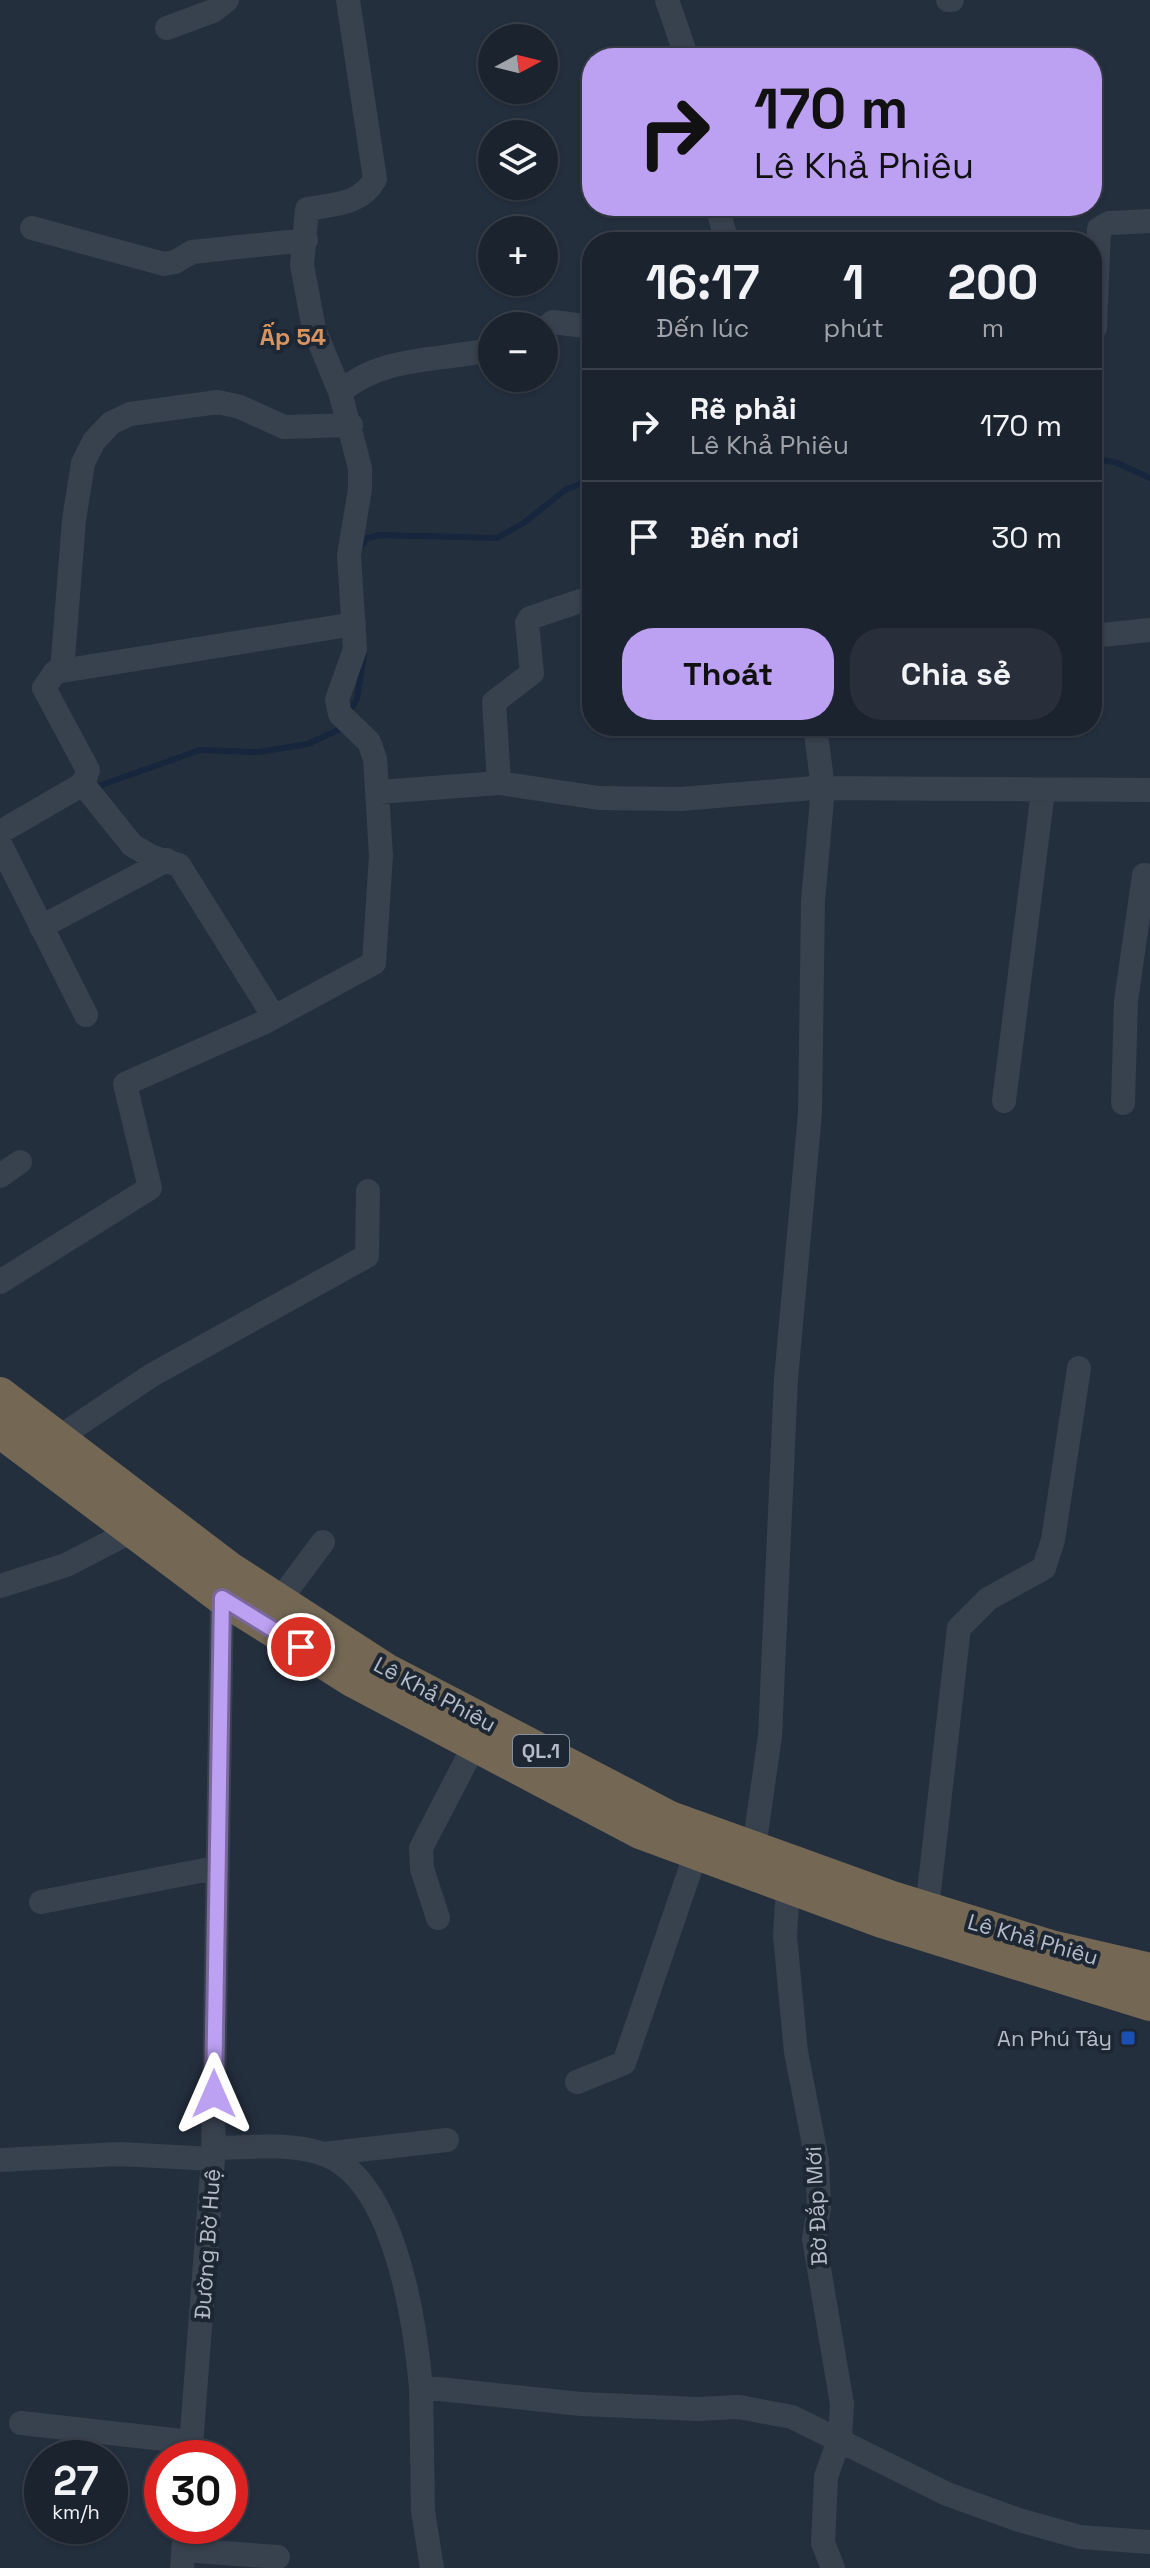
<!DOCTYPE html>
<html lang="vi">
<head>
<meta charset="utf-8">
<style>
	body { margin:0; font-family:"Space Grotesk",sans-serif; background:#282f3a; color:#f1f3f6; height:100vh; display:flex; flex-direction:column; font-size:30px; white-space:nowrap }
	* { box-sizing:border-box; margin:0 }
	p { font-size:26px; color:#a0a4aa }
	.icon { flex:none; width:44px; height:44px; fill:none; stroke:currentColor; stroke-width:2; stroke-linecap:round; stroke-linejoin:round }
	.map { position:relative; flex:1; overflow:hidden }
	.sheet { position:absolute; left:582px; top:232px; width:520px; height:504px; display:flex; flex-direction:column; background:#1b232e; border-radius:32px; box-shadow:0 2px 6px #0004,0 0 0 2px #39404a }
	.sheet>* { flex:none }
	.top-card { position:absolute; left:582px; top:48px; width:520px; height:168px; border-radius:32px; box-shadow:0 2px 6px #0004,0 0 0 2px #39404a; background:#bca0f2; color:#111; overflow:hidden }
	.needle { width:52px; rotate:83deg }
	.controls { position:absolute; left:478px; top:24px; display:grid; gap:16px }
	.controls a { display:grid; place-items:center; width:80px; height:80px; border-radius:50%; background:#1b232e; box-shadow:0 2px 6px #0004,0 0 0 2px #39404a; font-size:40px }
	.speed { position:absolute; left:24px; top:2440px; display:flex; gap:16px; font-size:40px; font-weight:700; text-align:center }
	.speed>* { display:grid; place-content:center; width:104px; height:104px; border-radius:50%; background:#1b232e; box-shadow:0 2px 6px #0004,0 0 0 2px #39404a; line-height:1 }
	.speed small { font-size:20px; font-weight:400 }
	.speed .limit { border:12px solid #d22; background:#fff; color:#111 }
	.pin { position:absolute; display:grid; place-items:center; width:68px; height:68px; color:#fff; margin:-34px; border:4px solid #fff; border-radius:50%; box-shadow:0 2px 8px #0007 }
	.me { position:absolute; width:88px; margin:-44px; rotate:0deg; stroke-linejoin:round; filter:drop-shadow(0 0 6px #0008) }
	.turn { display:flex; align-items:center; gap:28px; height:168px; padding:0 40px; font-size:36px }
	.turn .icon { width:104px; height:104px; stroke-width:2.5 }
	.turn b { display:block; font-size:56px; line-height:68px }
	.eta { display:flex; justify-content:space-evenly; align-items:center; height:136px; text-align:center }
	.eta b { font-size:48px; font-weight:700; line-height:56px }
	.cta { display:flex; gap:16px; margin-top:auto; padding:16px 40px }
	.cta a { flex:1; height:92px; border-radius:32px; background:#bca0f2; color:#111; font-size:32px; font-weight:700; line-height:92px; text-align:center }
	.cta a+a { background:#282f3a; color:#f1f3f6 }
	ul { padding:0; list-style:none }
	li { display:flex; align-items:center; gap:24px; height:112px; padding:0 40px; border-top:2px solid #39404a }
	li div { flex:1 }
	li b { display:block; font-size:30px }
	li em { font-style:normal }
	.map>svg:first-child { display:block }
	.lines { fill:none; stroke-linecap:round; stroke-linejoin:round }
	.stream { stroke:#17263c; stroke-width:6 }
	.minor { stroke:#38414e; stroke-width:24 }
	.highway { stroke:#746855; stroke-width:34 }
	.route-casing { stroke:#7a689d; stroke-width:20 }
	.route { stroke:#bca0f2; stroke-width:14 }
	.transit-dot { fill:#1a4fb4; stroke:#1d2633; stroke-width:3 }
	.labels { text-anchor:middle; stroke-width:8; stroke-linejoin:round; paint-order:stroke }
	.shield { fill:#1d2633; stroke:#878f9c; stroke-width:2 }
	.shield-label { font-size:20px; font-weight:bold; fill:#b4bcc9 }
	.street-label { font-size:22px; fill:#b4bcc9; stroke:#1d2633 }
	.poi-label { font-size:22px; fill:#b4bcc9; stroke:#1d2633; text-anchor:end }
	.neighbourhood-label { font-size:24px; font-weight:bold; fill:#d59563; stroke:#1d2633 }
</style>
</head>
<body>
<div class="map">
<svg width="1150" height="2568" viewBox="0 0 1150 2568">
	<rect width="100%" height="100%" fill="#242f3e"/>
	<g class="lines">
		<!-- stream -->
		<path class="stream" d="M1092 459 1115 462 1150 478
			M359 548 368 538 380 535 497 538 525 522 565 490 592 479
			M349 713 357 699 364 655
			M93 788 200 750 258 752 308 744 340 729 343 723"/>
		<!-- minor -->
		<path class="minor" d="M667 0 687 58
			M948 0H952
			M167 28 213 11 227 0
			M804 58H807
			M717 206 727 242
			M32 228 164 264 175 262 192 252 306 240
			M1095 328 1099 229 1109 223 1150 221
			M544 329 553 322 592 327
			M340 392C385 354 440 362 492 349
			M1102 635 1150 630
			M62 671 74 520 83 463 94 441 111 423 130 414 218 402 240 407 284 427 351 425
			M499 783 494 702 532 673 527 623 530 618 592 597
			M83 784 132 845 152 857 179 865 274 1017
			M379 792 499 783 599 798 681 799 813 788 1150 790
			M0 832 83 784 88 770 44 688 55 672 354 624
			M0 844 86 1015
			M41 927 167 860
			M1004 1101 1043 791
			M1123 1103 1126 1001 1144 875 1150 876
			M0 1176 20 1162
			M0 1282 150 1188 125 1084 265 1022 374 963 381 856 375 759 369 742 340 714 337 700 355 649 349 555 360 489V468L340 392 314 329 302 265 307 209C334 204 361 205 375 179L348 0
			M58 1438 152 1375 367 1256 368 1191
			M0 1586 66 1565 132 1531
			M279 1601 323 1542
			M754 1848 770 1736 786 1379 810 1113 813 901 823 788 815 726
			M788 1887 785 1936 796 2052 817 2160 819 2208 814 2239 842 2404 840 2437 826 2477 823 2543 833 2568
			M41 1902 215 1868
			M927 1909 959 1628 988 1599 1044 1568 1053 1540 1079 1368
			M438 1918 422 1869 421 1848 475 1744
			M577 2082 624 2063 696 1853
			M213 2148C249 2148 289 2142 323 2154 395 2179 415 2322 421 2387L581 2404 698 2409 739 2407 792 2417 947 2494 1019 2520 1080 2537 1150 2542
			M323 2154 447 2140
			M0 2160 120 2154 213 2159
			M421 2387 423 2511 432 2568
			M21 2423 191 2442
			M190 2458 213 2159 222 1598
			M183 2550 278 2557
			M182 2568 185 2526"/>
		<!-- highway -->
		<path class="highway" d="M0 1394 230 1569 386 1670 670 1818 892 1898 1051 1947 1150 1970
			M0 1431 222 1598 354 1681 640 1832 882 1921 1150 2004"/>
	</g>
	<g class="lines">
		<!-- route casing -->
		<g class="route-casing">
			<path id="route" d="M214 2094 222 1598 301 1647"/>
		</g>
		<!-- route -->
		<use href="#route" class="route"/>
	</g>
	<!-- markers -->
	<rect class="transit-dot" x="1120" y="2030" width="16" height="16" rx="4"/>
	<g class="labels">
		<!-- shield labels -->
		<rect class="shield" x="513" y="1735" width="56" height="32" rx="6"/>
		<g class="shield-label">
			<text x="541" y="1758">QL.1</text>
		</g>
		<!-- street labels -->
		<g class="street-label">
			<text transform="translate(435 1694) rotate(28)" y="8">Lê Khả Phiêu</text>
			<text transform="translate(1033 1939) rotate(16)" y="8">Lê Khả Phiêu</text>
			<text transform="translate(816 2206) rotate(-93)" y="8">Bờ Đắp Mới</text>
			<text transform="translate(207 2244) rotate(-86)" y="8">Đường Bờ Huệ</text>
		</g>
		<!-- poi labels -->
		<g class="poi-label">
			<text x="1112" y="2046">An Phú Tây</text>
		</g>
		<!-- neighbourhood labels -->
		<g class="neighbourhood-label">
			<text x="293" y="345">Ấp 54</text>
		</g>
	</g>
</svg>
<div class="controls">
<a><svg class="needle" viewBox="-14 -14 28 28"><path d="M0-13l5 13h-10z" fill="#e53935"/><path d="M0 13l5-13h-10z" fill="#a0a4aa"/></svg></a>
<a><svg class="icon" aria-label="layers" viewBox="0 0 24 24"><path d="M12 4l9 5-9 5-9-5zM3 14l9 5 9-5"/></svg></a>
<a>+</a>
<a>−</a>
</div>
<div class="speed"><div>27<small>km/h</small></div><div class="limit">30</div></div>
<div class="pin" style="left:301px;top:1647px;background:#d93025"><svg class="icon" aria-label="arrive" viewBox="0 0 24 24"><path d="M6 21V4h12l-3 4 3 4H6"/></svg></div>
<svg class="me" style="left:214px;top:2094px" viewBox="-20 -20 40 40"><path d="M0-17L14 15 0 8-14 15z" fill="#bca0f2" stroke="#fff" stroke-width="4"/></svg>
<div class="top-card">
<div class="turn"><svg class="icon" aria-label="right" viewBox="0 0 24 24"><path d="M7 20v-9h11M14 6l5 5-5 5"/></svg><div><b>170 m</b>Lê Khả Phiêu</div></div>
</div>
<section class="sheet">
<div class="eta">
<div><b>16:17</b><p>Đến lúc</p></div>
<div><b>1</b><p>phút</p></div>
<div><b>200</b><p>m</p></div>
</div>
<ul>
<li><svg class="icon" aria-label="right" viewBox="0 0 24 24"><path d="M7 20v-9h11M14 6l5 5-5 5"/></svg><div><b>Rẽ phải</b><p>Lê Khả Phiêu</p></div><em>170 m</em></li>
<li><svg class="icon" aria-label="arrive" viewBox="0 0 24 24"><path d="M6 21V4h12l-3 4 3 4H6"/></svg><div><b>Đến nơi</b></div><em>30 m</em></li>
</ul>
<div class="cta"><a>Thoát</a><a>Chia sẻ</a></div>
</section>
</div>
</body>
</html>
